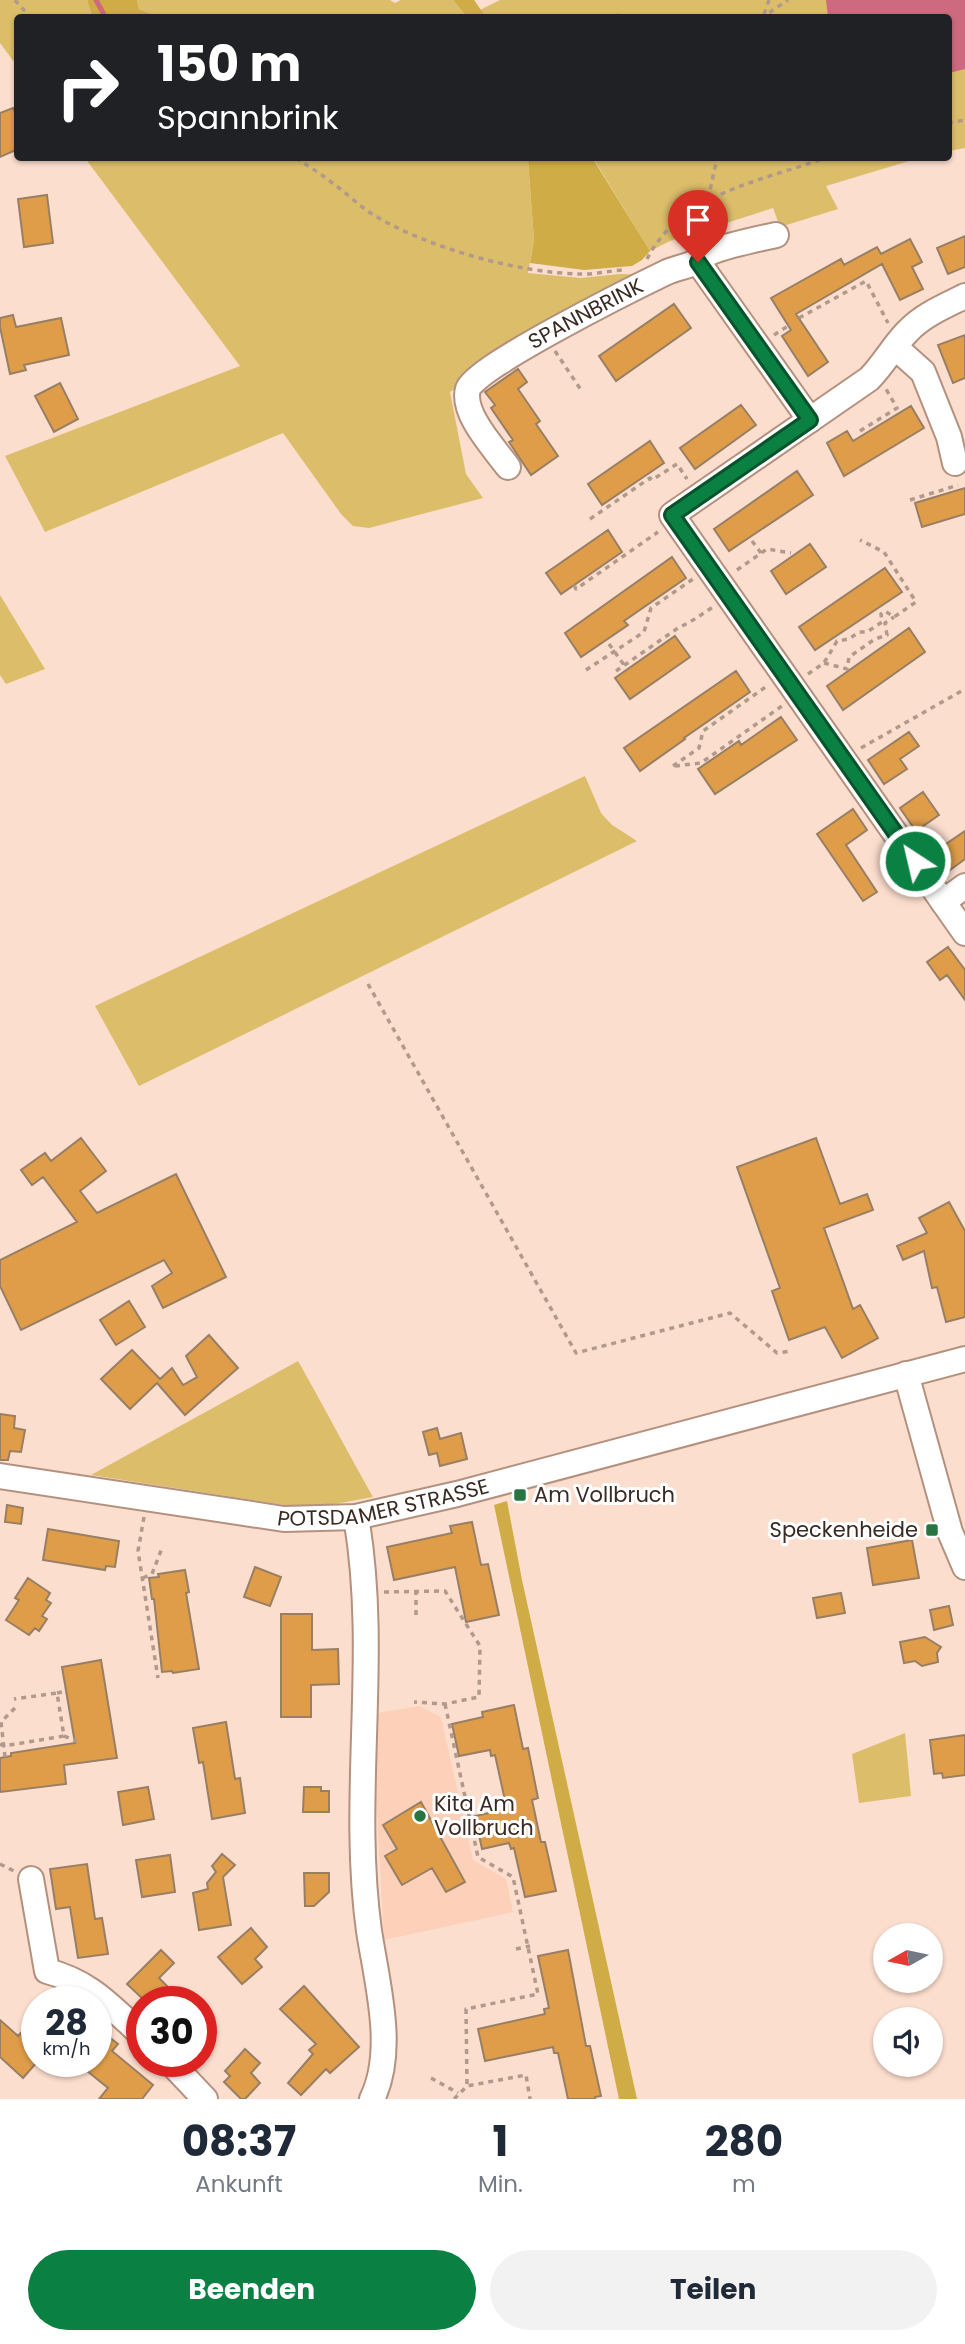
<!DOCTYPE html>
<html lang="de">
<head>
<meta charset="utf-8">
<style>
	body { margin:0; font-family:Poppins,sans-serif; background:#f2f2f3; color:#1f2937; height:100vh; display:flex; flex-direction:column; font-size:26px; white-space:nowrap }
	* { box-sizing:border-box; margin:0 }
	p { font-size:23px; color:#747a83 }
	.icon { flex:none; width:38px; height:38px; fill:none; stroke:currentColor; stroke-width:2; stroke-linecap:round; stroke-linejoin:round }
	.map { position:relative; height:2099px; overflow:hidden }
	.side { display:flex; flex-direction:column; background:#fff; flex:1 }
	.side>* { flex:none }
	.hud { position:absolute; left:14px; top:14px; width:938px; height:147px; border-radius:7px; box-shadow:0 2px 5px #0004; background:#202124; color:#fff; overflow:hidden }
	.needle { width:46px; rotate:261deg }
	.fabs { position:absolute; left:873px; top:1923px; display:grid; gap:14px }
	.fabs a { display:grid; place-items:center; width:70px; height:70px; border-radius:50%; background:#fff; box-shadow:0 2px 5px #0004; font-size:35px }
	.speed { position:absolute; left:21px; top:1986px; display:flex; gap:14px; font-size:35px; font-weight:700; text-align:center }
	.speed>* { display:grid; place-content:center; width:91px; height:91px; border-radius:50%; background:#fff; box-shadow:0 2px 5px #0004; line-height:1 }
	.speed small { font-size:18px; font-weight:400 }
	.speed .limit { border:10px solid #d22; background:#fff; color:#111 }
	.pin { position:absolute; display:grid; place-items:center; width:60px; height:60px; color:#fff; margin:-72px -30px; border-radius:50% 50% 50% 0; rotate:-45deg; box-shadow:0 0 7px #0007 }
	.pin .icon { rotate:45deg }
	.me { position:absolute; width:77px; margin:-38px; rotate:325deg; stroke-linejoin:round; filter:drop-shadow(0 0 5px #0008) }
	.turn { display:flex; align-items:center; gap:24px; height:147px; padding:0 28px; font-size:32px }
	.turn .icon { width:91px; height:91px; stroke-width:2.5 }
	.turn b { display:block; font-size:49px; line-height:60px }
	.eta { display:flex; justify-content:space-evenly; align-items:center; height:119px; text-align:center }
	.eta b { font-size:42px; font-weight:700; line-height:49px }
	.primary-button { display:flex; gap:14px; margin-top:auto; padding:14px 28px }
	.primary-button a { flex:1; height:80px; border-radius:42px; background:#0b8043; color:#fff; font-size:28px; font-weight:700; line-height:80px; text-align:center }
	.primary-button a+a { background:#f2f2f3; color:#1f2937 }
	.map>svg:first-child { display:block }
	.built { fill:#fcd0b9 }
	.green { fill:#dbbd6a }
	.forest { fill:#cfac45 }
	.water { fill:#cd6a7f }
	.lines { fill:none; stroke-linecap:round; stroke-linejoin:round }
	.stream { stroke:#cd6a7f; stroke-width:5 }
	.building { fill:#df9d4a; stroke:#987f64; stroke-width:2 }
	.minor-casing { stroke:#b4917f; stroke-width:28 }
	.path { stroke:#b1998c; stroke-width:3.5; stroke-dasharray:5 5; stroke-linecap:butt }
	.minor { stroke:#fff; stroke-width:24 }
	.route-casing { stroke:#07532c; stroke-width:18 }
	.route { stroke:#0b8043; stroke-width:12 }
	.poi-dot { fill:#287544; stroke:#fff; stroke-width:2.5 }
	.labels { text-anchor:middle; stroke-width:6; stroke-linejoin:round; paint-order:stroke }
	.street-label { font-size:21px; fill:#392b23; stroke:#fff }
	.poi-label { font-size:21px; fill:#392b23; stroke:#fff; text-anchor:start }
</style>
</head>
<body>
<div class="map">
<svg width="965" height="2099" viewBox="0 0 965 2099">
	<rect width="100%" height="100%" fill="#fcdece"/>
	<!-- built -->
	<path class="built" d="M419 1706 441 1717 473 1860 506 1879 513 1912 384 1940 376 1797 378 1713Z"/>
	<!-- green -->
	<path class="green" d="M0 0H87L92 17 18 18 17 66 0 43Z
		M137 0H390L395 3 401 0H453L467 17H159L139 9Z
		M500 0H965V148L949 151 948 18H486L480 10Z
		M85 158H532L528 161 534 240 528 273 581 278 620 274 651 275 510 350 450 392 466 474 483 498 369 528 353 526 341 514 283 433 45 532 5 456 240 366Z
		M593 158H919L826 186 838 209 780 227 773 208 670 241 650 251Z
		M0 595 45 669 6 684 0 675Z
		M585 776 601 813 612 825 637 841 139 1086 95 1006Z
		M298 1361C324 1406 347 1452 373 1497L329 1505H284L91 1475Z
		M905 1733 911 1796 859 1803 852 1754Z"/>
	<!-- forest -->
	<path class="forest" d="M87 0H137L139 9 159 17H92Z
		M453 0H474L486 17H467Z
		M532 158H595L593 159 650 251 642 260 632 266 584 270 530 263 534 240 528 160Z
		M507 1501 522 1580 637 2099H619L494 1505Z"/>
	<!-- water -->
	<path class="water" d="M826 0H965V69L949 73 948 18 828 17Z"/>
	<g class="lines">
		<!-- stream -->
		<path class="stream" d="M96 0 106 18"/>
	</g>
	<!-- building -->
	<path class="building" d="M13 108 18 118V149L0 157V113Z
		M47 195 53 243 24 247 18 199Z
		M965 236V267L948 274 937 248Z
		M910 239 922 262 912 267 923 289 900 300 882 264 796 314 828 362 808 376 782 336 791 330 771 298 841 259 844 265 877 247 881 254Z
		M674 304 691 328 616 381 599 356Z
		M13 315 16 327 61 318 69 355 24 365 26 370 10 374 0 327V318Z
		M965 335V378L953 383 938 345Z
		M518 369 527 382 518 389 540 421 536 424 558 456 531 475 509 442 513 440 491 408 495 405 485 392Z
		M60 383 78 419 54 432 35 396Z
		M741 405 756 425 695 469 680 448Z
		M911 406 924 428 844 476 827 443 847 431 853 441Z
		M650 441 664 463 602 505 588 484Z
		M797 471 813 495 729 551 714 529Z
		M965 488V514L922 527 915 503Z
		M608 530 622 552 561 594 546 573Z
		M810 544 826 567 786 594 771 571Z
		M672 557 686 578 624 621 628 625 581 657 565 633Z
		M885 568 902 592 815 650 799 627Z
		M909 628 925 652 843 710 827 686Z
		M675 636 690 657 630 699 615 678Z
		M736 671 750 692 684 738 685 739 640 771 624 748Z
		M781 717 797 740 715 794 698 769 739 741 741 745Z
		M909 732 919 746 900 759 907 769 884 784 868 760Z
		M923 792 939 815 916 831 900 808Z
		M853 809 867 830 846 845 877 892 863 901 817 834Z
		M965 831V859L950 870 937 850Z
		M948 947 965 970V1000L947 975 940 980 927 962Z
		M81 1138 106 1171 80 1191 97 1213 176 1174 226 1277 163 1308 152 1286 172 1273 164 1260 21 1330 0 1286V1260L77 1222 43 1177 32 1185 21 1170 45 1153 51 1161Z
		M816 1138 840 1204 867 1194 873 1210 824 1228 853 1309 860 1305 878 1338 842 1358 825 1327 789 1340 772 1291 780 1288 737 1167Z
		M949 1202 965 1231V1317L946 1322 937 1287 932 1288 924 1251 903 1260 897 1246 927 1233 919 1218Z
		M129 1301 145 1327 116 1345 100 1320Z
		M209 1335 238 1368 185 1415 157 1383 130 1409 101 1379 132 1350 160 1379 172 1368 183 1385 197 1377 186 1356Z
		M0 1414 15 1416 14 1428 25 1430 21 1452 10 1451 8 1460H0Z
		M437 1428 440 1439 461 1433 467 1459 440 1466 437 1453 429 1455 423 1432Z
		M7 1505 23 1508 21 1524 5 1522Z
		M472 1522 481 1565 488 1564 499 1615 466 1622 455 1567 394 1580 387 1547 452 1533 450 1526Z
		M48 1529 119 1541 115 1567 106 1566 105 1570 43 1560Z
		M912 1540 919 1578 873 1585 867 1548Z
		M255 1567 281 1577 270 1606 244 1597Z
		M185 1570 189 1592 186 1593 199 1669 173 1673 172 1671 162 1672 154 1599H152L149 1578 159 1577 158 1574Z
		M28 1578 50 1593 46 1600 51 1603 42 1616 47 1619 39 1631 35 1628 29 1635 6 1620 19 1600 15 1598Z
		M841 1593 845 1613 817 1618 813 1598Z
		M949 1606 953 1625 934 1630 930 1610Z
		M281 1614H312V1650L338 1649 339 1684 311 1685V1717H281Z
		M925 1637 941 1647 937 1653 938 1662 922 1666 915 1661 904 1663 900 1642Z
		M101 1660 117 1758 64 1765 66 1784 0 1792V1758L11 1756V1753L75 1743 62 1667Z
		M514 1705 523 1749 528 1748 538 1798 532 1800 541 1842H545L556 1891 525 1897 514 1848 511 1849 509 1843 482 1849 475 1816 503 1810V1806L506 1805 495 1755 491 1756 490 1750 459 1756 452 1724 483 1717 482 1712Z
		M226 1722 235 1779 240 1778 245 1813 212 1819 203 1762 199 1763 193 1728Z
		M965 1735V1775L943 1778 942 1773 934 1774 930 1740Z
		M148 1787 154 1819 123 1825 118 1792Z
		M304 1787H321V1791H329V1812H303Z
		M421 1802 465 1882 446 1892 432 1868 402 1885 385 1856 397 1849 383 1825Z
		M222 1854 235 1865 223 1877 231 1925 199 1930 193 1893 208 1889 207 1883 216 1872 212 1866Z
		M170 1855 175 1892 142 1897 136 1860Z
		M87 1864 95 1919 102 1918 108 1954 78 1958 70 1907 56 1909 50 1869Z
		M304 1873H329V1892L314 1906H305Z
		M251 1928 267 1947 255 1959 262 1967 242 1984 218 1957Z
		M161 1950 174 1963 159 1978 170 1989 157 2002H146L127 1984Z
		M568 1950 586 2046H590L601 2096 595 2097V2099H568L558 2053H554L553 2047 485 2061 478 2029 545 2014 544 2009 549 2008 538 1956Z
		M304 1986 359 2047 330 2073 326 2069 301 2095 288 2083 313 2054 309 2050 316 2044 280 2009Z
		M0 2020 18 2036 29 2024 37 2031V2062L23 2078 0 2057Z
		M96 2027 118 2044 112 2051 153 2085 142 2099H99L108 2088 76 2062H96Z
		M245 2049 260 2063 251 2073 260 2083 245 2099H241L224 2082 230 2076 225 2071Z"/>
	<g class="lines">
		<!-- minor casing -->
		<g class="minor-casing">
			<g id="minor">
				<path d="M698 262 810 420"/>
				<path d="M965 296C945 306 923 315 908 331 893 346 884 364 869 379L672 515 965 933"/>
				<path d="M895 347 923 372 949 437 955 463"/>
				<path id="s1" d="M508 467C494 448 461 413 468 389 475 367 636 287 665 273 675 268 686 267 696 262 700 260 704 256 709 253 723 246 758 239 776 235"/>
				<path d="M943 902 965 886"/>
				<path d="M906 1374 950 1532 965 1567"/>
				<path id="s2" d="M0 1476 284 1519 356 1517 457 1494 965 1359"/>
				<path d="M356 1517C380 1654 350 1794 369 1931 377 1983 396 2051 372 2099"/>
				<path d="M31 1879 47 1971C90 1982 110 2006 142 2035"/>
				<path d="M170 2062 205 2099"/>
			</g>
		</g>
		<!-- path -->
		<path class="path" d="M15 0 31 18
			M616 14 618 18
			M764 14 769 0
			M761 18 788 0
			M948 123 965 120
			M296 158C308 166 320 173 331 182 344 191 356 203 369 212 423 247 520 274 584 274 597 274 609 271 622 270
			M699 236 698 212 710 190 717 158
			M647 259C681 193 762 181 825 158
			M799 318 866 281 888 323
			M774 335 788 326
			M555 351 581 390
			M860 431 897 408 886 389
			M910 500 958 485
			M590 519 650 478 652 480 677 464 687 479
			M752 541 761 553
			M737 570 767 549 791 553
			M574 585 576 589 658 532
			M609 644 624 665
			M824 663 847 669 849 657 875 639 887 635 885 623 894 617
			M586 670 644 632 651 608 693 579
			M616 671 678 628 690 622 713 607
			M808 674 824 663 837 641 849 639 859 632H867L882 622 881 614 885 611 894 617 916 602 884 552 860 540
			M861 748 965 689
			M673 766 699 748 703 731 767 686
			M675 766 701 763 782 706
			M368 984 576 1353 730 1313 777 1353 791 1351
			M144 1517 138 1551 158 1678
			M143 1578 152 1574 162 1548
			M384 1592 445 1591 480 1646 479 1697 445 1704 414 1702
			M416 1615V1592
			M57 1693 67 1691
			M445 1704 478 1857 513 1877 538 1994 466 2009 467 2086
			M64 1736 77 1741
			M0 1744 4 1746 64 1736 57 1693 14 1699
			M5 1757 1 1722 15 1708
			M0 1864 14 1871
			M516 1949 530 1946
			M431 2078 458 2093
			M454 2099 467 2086 526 2075 530 2099"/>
		<!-- minor -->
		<use href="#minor" class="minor"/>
	</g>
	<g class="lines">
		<!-- route casing -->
		<g class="route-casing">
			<path id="route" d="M698 262 810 420 672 515 915 861"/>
		</g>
		<!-- route -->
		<use href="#route" class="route"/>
	</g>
	<!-- markers -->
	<g class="poi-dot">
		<rect x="513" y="1488" width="14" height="14" rx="3.5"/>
		<rect x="925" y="1523" width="14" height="14" rx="3.5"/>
		<circle cx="420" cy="1816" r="7"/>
	</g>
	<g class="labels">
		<!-- street labels -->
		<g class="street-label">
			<text dy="7" stroke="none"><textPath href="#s1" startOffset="231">SPANNBRINK</textPath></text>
			<text dy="7" stroke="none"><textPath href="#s2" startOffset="388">POTSDAMER STRASSE</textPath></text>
		</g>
		<!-- poi labels -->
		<g class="poi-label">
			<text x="534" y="1502">Am Vollbruch</text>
			<text x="918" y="1537" text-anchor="end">Speckenheide</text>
			<text x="434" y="1811">Kita Am<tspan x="434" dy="24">Vollbruch</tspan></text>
		</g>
	</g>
</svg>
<div class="fabs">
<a><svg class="needle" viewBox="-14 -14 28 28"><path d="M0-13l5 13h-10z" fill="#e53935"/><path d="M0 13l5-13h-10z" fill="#747a83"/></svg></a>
<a><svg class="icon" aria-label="sound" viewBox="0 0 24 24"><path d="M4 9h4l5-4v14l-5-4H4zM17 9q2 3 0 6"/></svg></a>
</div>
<div class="speed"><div>28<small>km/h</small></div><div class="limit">30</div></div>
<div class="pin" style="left:698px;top:262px;background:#d93025"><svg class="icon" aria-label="arrive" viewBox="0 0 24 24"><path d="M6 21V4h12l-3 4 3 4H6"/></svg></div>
<svg class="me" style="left:915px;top:861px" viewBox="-20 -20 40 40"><circle r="17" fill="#0b8043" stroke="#fff" stroke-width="3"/><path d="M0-11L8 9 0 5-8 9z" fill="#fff"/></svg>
<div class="hud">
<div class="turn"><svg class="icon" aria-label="right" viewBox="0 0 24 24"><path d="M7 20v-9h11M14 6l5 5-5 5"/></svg><div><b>150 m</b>Spannbrink</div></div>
</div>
</div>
<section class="side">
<div class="eta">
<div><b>08:37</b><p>Ankunft</p></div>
<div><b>1</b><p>Min.</p></div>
<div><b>280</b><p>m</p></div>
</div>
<div class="primary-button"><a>Beenden</a><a>Teilen</a></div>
</section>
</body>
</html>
